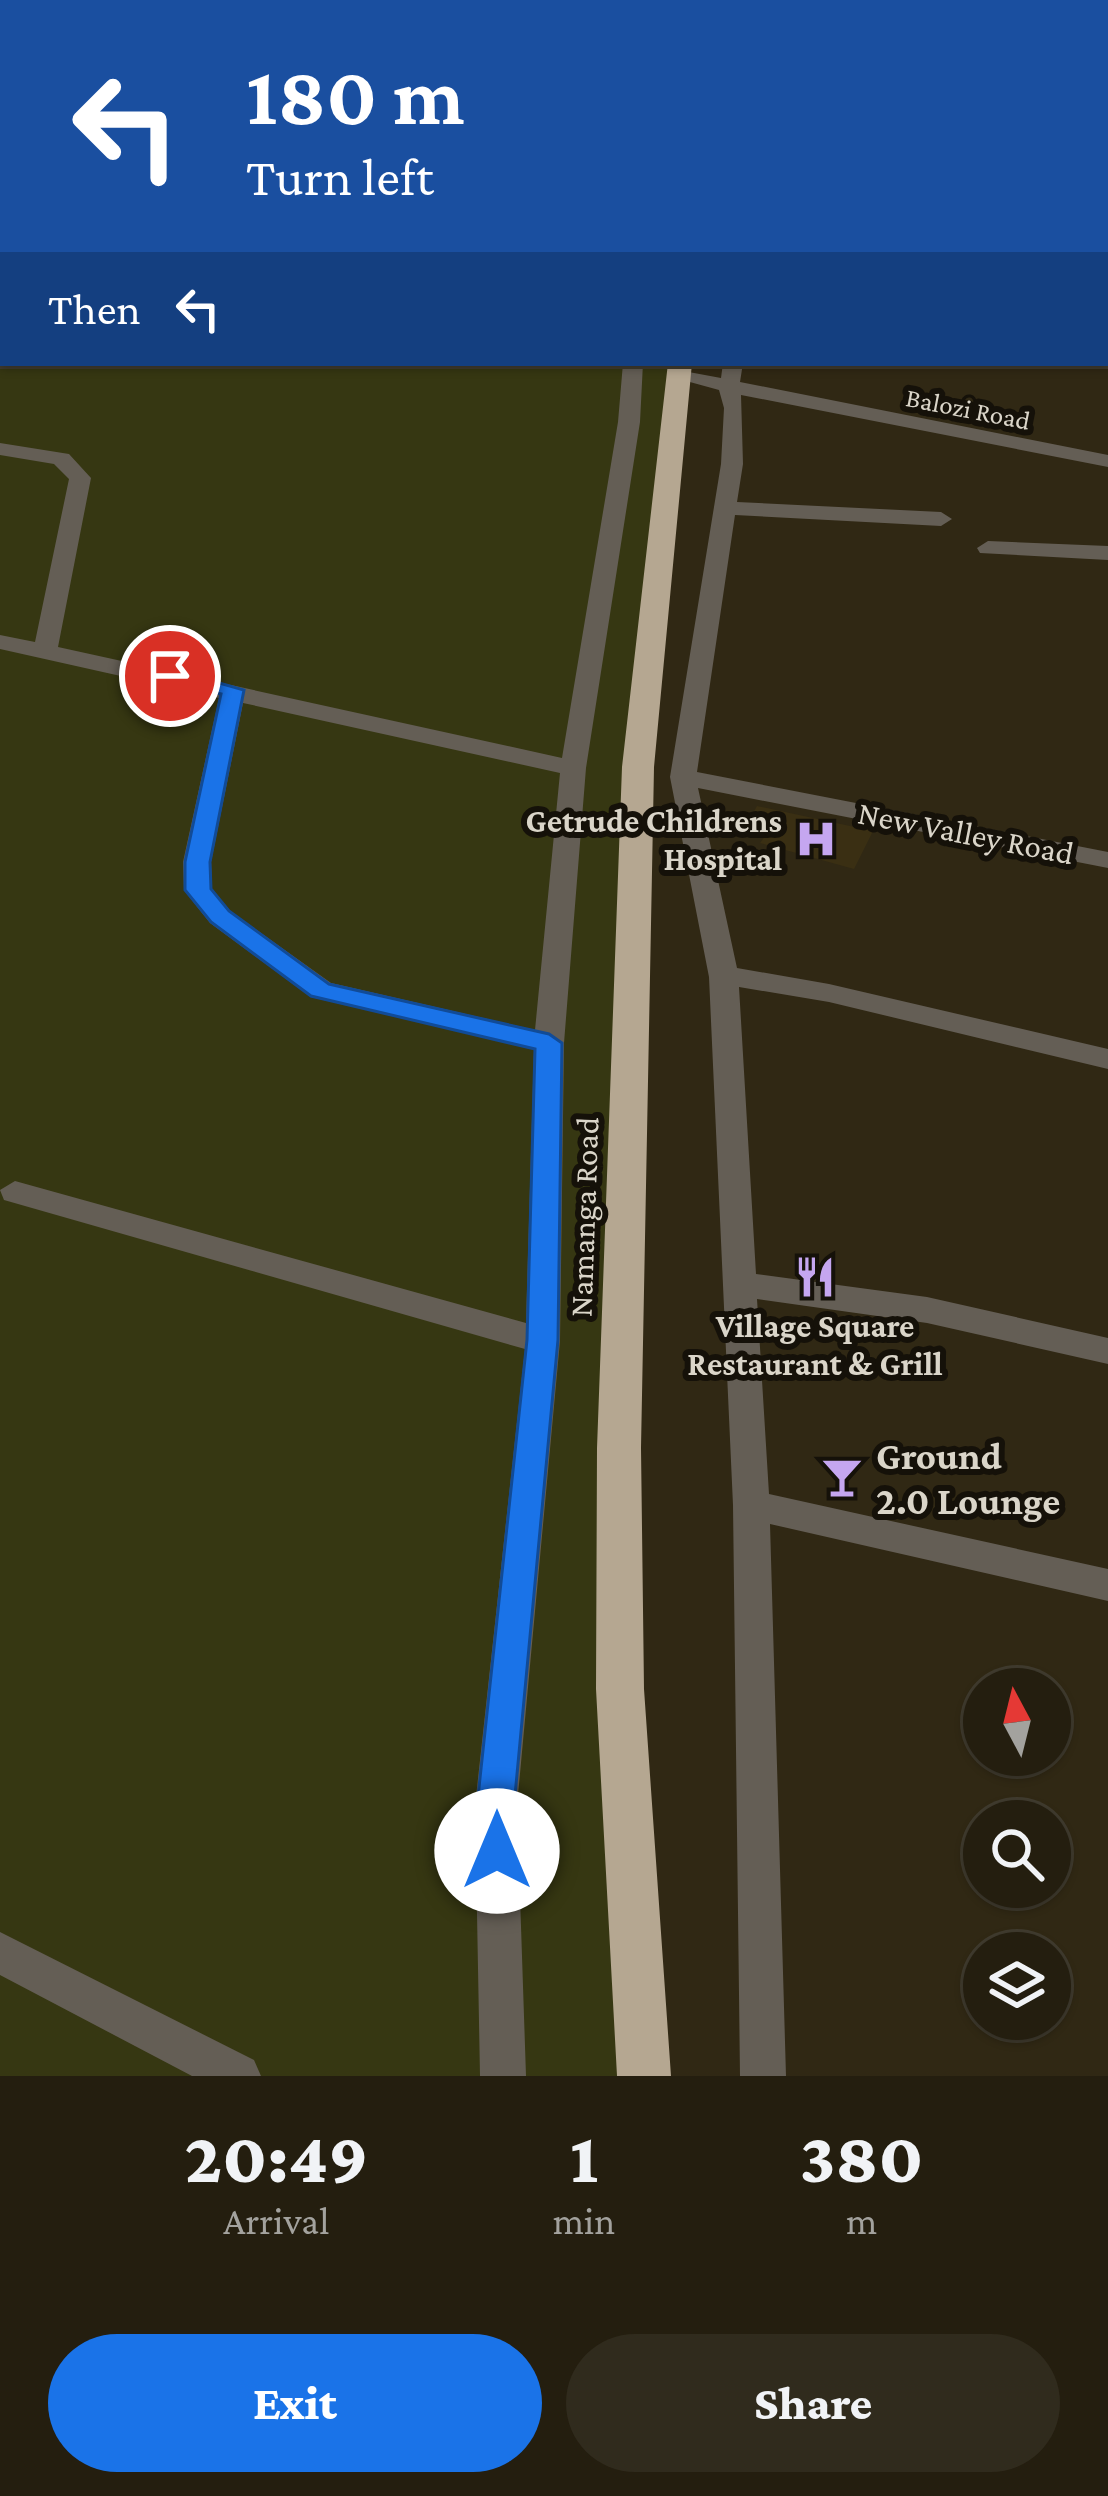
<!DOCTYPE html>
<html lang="en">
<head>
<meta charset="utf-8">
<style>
	body { margin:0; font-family:"Crimson Pro",serif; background:#302b1d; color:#f1f3f6; height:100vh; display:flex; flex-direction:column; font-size:45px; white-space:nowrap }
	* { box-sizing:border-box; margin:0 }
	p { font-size:39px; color:#a3a29e }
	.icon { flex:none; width:66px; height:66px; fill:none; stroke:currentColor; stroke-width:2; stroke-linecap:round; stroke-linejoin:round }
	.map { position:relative; height:2076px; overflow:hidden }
	.details { display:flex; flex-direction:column; background:#241e0f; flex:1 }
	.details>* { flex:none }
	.guide { position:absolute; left:0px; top:0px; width:1110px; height:366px; box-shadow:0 3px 9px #0004,0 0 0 3px #413c2f; background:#1a4fa0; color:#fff; overflow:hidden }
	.needle { width:78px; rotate:353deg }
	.fabs { position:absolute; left:963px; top:1668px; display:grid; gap:24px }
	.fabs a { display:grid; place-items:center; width:108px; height:108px; border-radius:50%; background:#241e0f; box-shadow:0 3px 9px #0004,0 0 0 3px #413c2f; font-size:60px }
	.pin { position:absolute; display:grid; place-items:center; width:102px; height:102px; color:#fff; margin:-51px; border:6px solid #fff; border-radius:50%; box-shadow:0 3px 12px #0007 }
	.me { position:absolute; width:132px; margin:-66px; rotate:0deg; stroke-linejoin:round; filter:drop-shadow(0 0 9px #0008) }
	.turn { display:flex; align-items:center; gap:42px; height:252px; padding:0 48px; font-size:54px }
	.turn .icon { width:156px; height:156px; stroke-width:2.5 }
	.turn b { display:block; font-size:84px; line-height:102px }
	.then { display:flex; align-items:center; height:114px; padding:0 48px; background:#0003; gap:24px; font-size:45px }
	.eta { display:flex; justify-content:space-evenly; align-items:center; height:204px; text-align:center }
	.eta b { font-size:72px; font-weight:800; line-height:84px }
	.cta { display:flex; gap:24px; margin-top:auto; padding:24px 48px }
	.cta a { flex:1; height:138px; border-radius:72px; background:#1a73e8; color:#fff; font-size:48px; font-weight:800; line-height:138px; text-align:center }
	.cta a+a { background:#302b1d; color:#f1f3f6 }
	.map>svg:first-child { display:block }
	.built { fill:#3a2f13 }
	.green { fill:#363712 }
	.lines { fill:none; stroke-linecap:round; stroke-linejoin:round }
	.street { fill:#645e55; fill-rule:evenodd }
	.secondary { stroke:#857b6d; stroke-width:30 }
	.highway { fill:#b5a791; fill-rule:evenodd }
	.route { fill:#1a73e8; stroke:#114b97; stroke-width:3 }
	.labels { text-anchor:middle; stroke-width:12; stroke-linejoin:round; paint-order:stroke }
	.far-street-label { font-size:27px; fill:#dad5c9; stroke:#151109 }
	.poi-label { font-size:33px; font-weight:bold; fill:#dad5c9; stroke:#151109; text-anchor:end }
	.street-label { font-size:33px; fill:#dad5c9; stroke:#151109 }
	.near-poi-label { font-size:39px; font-weight:bold; fill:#dad5c9; stroke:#151109; text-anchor:start }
</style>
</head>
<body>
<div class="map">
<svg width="1108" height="2076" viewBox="0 0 1108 2076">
	<rect width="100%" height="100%" fill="#302814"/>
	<!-- built -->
	<path class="built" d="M757 806 873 831 854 869 760 843 765 836 753 813Z"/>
	<!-- green -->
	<path class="green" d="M0 0H756L3 3V363H680L627 758 644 2076H0Z"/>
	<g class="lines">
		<!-- street -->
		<path class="street" d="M1016 0H1049L1051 3H1018Z
			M1107 6H1108V16H1107Z
			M0 52H3V62H0Z
			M0 92H3V102H0Z
			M0 162 3 163V173L0 172Z
			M0 284H3V296H0Z
			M1107 303H1108V315H1107Z
			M623 363H643L640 422 586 768 564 1043 560 1341 517 1806 526 2076H480L475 1806 525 1349 4 1200 0 1190 15 1181 526 1323 534 1049 311 997 210 923 184 890 183 862 219 698 0 649V635L35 642 69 479 54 464 0 455V443L69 454 91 478 58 647 562 758 618 422ZM243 703 560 773 535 1030 331 983 230 911 212 889 211 862Z
			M723 363H743L740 382 1108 455V467L741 395 743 464 737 502 941 512 952 519 941 526 735 515 697 772 1108 852V868L698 788 737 968 829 984 1108 1049V1069L829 1002 739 987 756 1274 927 1297 1108 1338V1364L927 1323 757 1299 769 1494 1108 1569V1601L770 1524 786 2076H740L733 1505 709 977 670 777 721 464 724 408 719 390 668 376 678 370 721 378Z
			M988 541 1108 546V560L980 553 977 548Z
			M0 1932 254 2060 261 2076H192L0 1975Z"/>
		<!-- secondary -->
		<path class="secondary" d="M11 3 22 0"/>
		<!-- highway -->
		<path class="highway" d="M747 0H765L746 3Z
			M668 363H692L654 767 641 1448 644 1689 671 2076H617L596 1689 597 1448 622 767Z"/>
	</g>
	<!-- route -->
	<path class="route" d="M170 669 244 690 210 862 211 889 229 911 329 984 549 1034 562 1043 558 1340 514 1806 516 1851 510 1863 497 1868 483 1863 477 1806 527 1340 535 1049 311 996 211 922 185 890V862L221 694 162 681V671Z"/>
	<!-- icons -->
	<defs>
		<g id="hospital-bare" transform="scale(3.24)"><path d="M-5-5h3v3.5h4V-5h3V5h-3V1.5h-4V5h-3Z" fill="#c5a6f0" stroke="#151109" stroke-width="2.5" paint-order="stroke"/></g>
		<g id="restaurant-bare" transform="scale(3.24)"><path d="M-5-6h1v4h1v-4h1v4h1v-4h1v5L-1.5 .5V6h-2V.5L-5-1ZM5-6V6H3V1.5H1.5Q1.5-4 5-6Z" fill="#c5a6f0" stroke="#151109" stroke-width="2.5" paint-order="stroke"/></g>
		<g id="bar-bare" transform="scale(3.24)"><path d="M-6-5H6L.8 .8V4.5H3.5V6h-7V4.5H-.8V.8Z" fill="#c5a6f0" stroke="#151109" stroke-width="2.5" paint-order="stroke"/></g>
	</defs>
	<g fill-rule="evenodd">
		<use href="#hospital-bare" x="816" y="839"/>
		<use href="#restaurant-bare" x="815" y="1277"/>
		<use href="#bar-bare" x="842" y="1477"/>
	</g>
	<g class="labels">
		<!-- far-street labels -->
		<g class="far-street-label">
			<text transform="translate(968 409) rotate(11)" y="9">Balozi Road</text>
		</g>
		<!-- poi labels -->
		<g class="poi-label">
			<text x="782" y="832">Getrude Childrens<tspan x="782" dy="38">Hospital</tspan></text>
			<text x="815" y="1337" text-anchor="middle">Village Square<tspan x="815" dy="38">Restaurant &amp; Grill</tspan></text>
		</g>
		<!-- street labels -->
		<g class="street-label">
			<text transform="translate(966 832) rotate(11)" y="12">New Valley Road</text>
			<text transform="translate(583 1217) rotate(-88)" y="12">Namanga Road</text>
		</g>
		<!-- near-poi labels -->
		<g class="near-poi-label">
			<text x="876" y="1469">Ground<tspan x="876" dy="45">2.0 Lounge</tspan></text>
		</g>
	</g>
</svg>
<div class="fabs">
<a><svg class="needle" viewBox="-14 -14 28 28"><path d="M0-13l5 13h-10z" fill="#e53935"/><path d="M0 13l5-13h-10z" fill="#a3a29e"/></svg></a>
<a><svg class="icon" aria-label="search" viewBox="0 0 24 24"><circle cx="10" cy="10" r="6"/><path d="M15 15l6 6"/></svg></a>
<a><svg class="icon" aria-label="layers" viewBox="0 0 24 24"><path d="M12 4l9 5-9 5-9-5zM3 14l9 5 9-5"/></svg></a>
</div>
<div class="pin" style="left:170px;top:676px;background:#d93025"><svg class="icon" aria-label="arrive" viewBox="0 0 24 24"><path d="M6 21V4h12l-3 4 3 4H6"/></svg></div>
<svg class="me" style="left:497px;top:1851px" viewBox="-20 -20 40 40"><circle r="19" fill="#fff"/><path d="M0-13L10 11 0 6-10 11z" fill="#1a73e8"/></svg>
<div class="guide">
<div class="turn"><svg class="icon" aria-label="left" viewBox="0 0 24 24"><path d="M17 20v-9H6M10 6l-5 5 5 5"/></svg><div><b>180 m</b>Turn left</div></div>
<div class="then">Then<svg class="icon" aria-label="left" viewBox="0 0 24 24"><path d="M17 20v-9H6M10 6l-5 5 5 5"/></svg></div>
</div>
</div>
<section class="details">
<div class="eta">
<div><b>20:49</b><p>Arrival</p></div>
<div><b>1</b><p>min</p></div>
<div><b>380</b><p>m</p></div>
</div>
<div class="cta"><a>Exit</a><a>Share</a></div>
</section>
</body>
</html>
